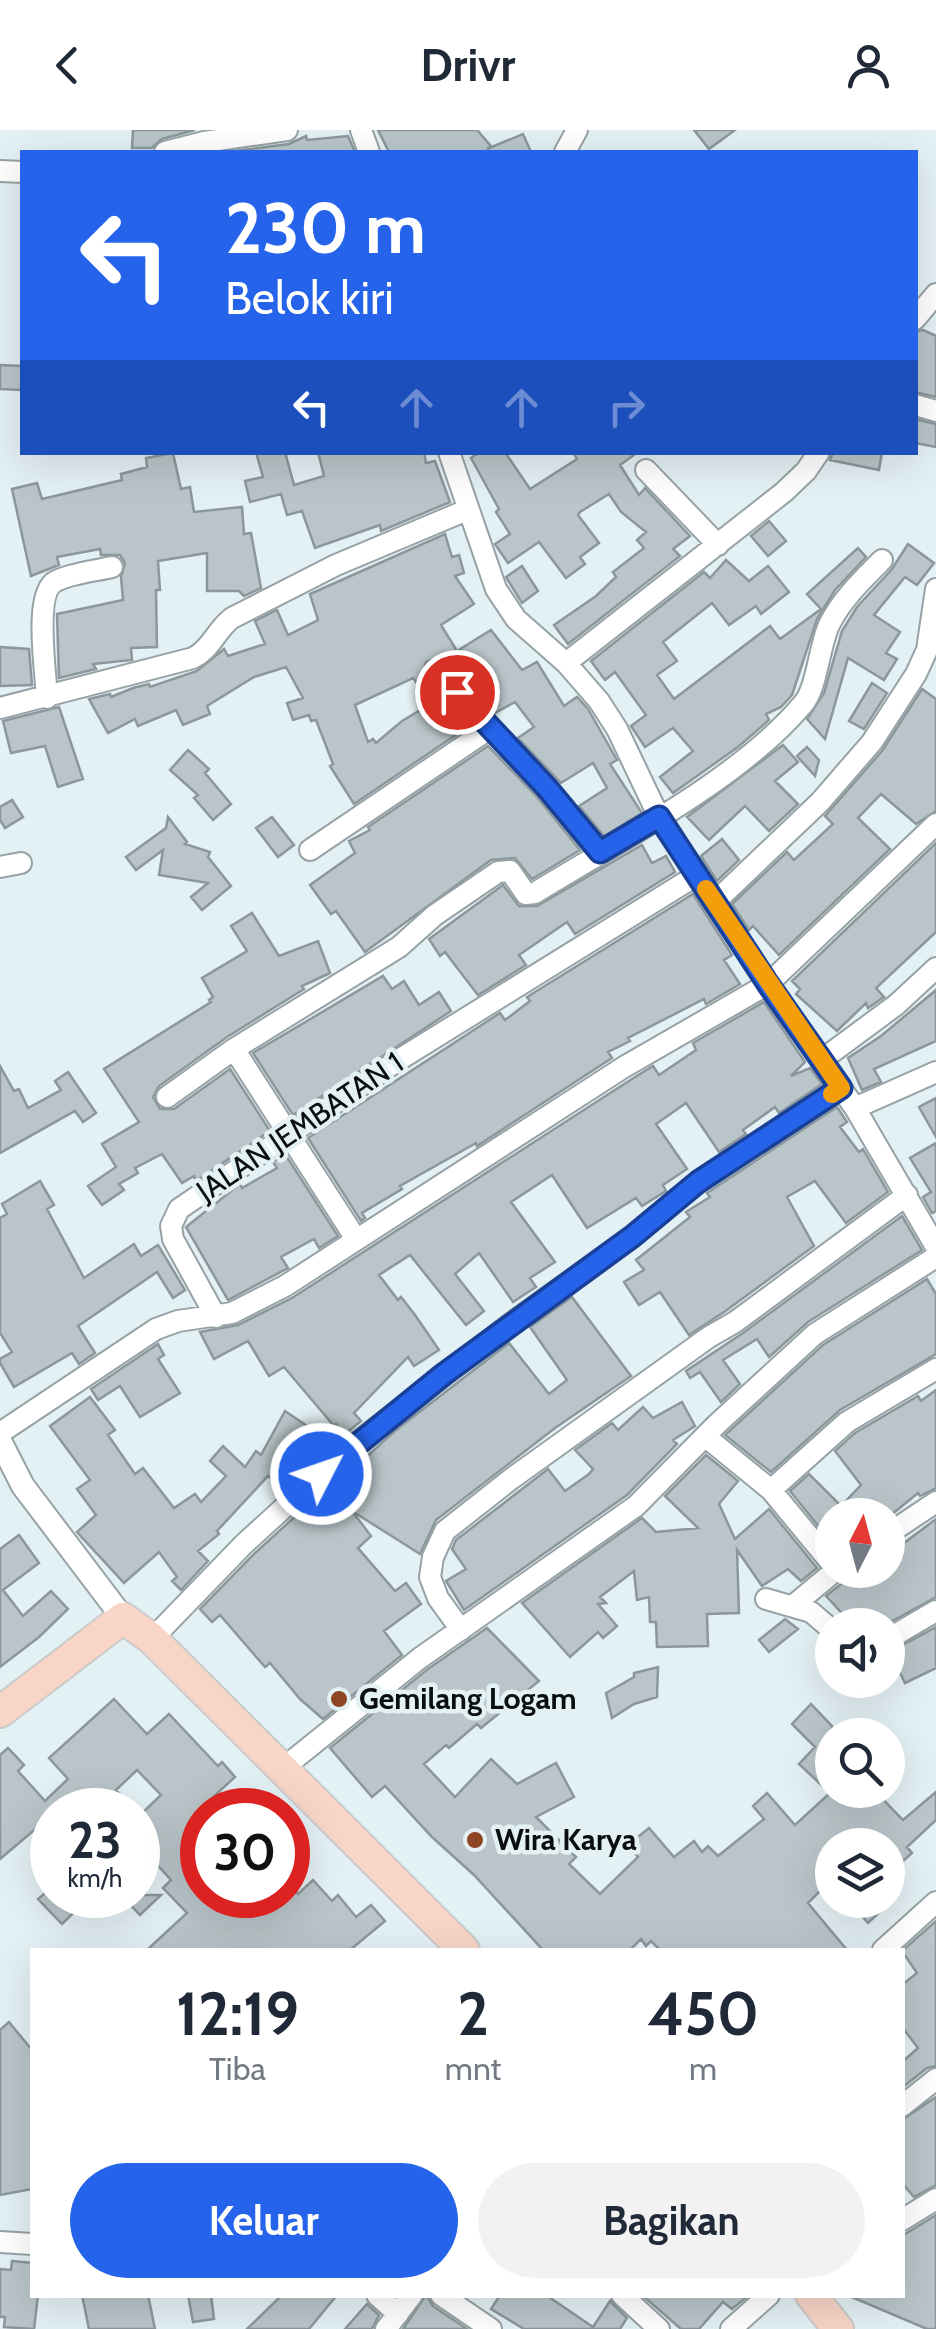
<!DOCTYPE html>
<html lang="id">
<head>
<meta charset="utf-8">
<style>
	body { margin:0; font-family:Cabin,sans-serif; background:#f2f2f3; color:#1f2937; height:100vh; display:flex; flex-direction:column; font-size:38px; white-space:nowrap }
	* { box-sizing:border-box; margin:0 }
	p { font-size:32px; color:#747a83 }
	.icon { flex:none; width:55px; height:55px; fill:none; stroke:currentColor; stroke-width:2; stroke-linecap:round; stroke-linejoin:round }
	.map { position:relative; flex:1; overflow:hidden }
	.panel { position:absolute; left:30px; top:1818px; width:875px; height:350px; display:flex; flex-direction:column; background:#fff; border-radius:0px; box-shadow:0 10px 40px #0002 }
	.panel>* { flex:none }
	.hud { position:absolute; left:20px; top:20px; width:898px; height:305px; border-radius:0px; box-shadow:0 10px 40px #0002; background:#2563eb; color:#fff; overflow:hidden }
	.needle { width:65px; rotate:6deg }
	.buttons { position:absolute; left:815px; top:1368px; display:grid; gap:20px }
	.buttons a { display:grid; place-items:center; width:90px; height:90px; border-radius:50%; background:#fff; box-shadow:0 10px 40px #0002; font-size:50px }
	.speed { position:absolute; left:30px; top:1658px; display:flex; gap:20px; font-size:50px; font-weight:700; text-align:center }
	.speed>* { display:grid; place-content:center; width:130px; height:130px; border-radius:50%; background:#fff; box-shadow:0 10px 40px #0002; line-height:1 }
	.speed small { font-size:25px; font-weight:400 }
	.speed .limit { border:15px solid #d22; background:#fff; color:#111 }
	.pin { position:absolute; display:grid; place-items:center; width:85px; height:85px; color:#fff; margin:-42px; border:5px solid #fff; border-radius:50%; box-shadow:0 2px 10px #0007 }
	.me { position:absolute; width:110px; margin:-55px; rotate:49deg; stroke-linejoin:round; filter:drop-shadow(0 0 8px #0008) }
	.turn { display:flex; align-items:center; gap:35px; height:210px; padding:0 40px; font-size:45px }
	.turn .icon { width:130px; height:130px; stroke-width:2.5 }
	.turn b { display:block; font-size:70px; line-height:85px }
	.lanes { display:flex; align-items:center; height:95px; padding:0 40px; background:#0003; justify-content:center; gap:50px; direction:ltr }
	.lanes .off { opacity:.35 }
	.eta { display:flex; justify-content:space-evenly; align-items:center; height:170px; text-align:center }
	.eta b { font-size:60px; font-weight:700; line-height:70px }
	.cta { display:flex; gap:20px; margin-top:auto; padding:20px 40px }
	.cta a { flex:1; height:115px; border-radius:60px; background:#2563eb; color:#fff; font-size:40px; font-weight:700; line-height:115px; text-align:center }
	.cta a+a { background:#f2f2f3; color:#1f2937 }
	header { display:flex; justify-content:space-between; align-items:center; height:130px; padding:0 40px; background:#fff; font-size:45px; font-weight:700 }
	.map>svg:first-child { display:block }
	.building { fill:#b9c5c9; stroke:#8b979b; stroke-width:2.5; fill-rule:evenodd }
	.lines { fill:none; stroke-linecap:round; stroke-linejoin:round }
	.minor-casing { stroke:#96a2a5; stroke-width:24 }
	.tertiary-casing { stroke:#96a2a5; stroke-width:26 }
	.primary-casing { stroke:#c9caca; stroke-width:34 }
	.minor { stroke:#fff; stroke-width:20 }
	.tertiary { stroke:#fff; stroke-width:22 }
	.primary { stroke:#f8d5c6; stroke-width:30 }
	.route-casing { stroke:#184099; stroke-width:25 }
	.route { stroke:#2563eb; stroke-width:18 }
	.slow { stroke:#f59e0b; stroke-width:18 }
	.poi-dot { fill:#8d4524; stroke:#e3f0f4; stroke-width:4 }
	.labels { text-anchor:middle; stroke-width:9; stroke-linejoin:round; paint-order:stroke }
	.street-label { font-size:30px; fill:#0a0e0f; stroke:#e3f0f4 }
	.poi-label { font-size:30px; font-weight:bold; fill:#0a0e0f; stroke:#e3f0f4; text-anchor:start }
</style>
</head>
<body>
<header><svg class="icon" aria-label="back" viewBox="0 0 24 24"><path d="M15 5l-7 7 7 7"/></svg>Drivr<svg class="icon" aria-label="person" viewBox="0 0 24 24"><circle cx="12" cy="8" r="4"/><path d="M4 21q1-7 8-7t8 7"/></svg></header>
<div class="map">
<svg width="936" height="2199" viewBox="0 0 936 2199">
	<rect width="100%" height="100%" fill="#e3f0f4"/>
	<!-- building -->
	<path class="building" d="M133 0H195L162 9 152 18H132Z
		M378 0H477L491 16 487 19 523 4 531 22H389Z
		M694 0H735L709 19Z
		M306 6 307 10 348 6 355 22H227L289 14Z
		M923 200 936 206V267L915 262V202Z
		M0 235 22 236 21 260 0 259Z
		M915 289 936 294V317L915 313Z
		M256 322H285L294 355 324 346 318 322H424L426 333 435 331 450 372 381 401 380 395 315 418 302 381 287 385 281 364 250 372 245 351 263 347Z
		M480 322H505L530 359 577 329 573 322H638L620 335 639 365 645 358 690 406 673 419 680 426 568 514 554 495 596 466 616 447 613 442 644 418 637 410 646 402 621 382 609 364 580 382 578 385 599 413 580 427 585 434 566 448 539 412 508 433 495 414 510 404 496 382 499 379 471 328Z
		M833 322H882L879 340 830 330Z
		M173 323 181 359 190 357 194 382 242 377 244 404 251 403 261 458 244 466 239 461H207V423L158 431 160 460H156L157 517 131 518 132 530 93 534 96 539 59 548 57 484 123 470 121 447 125 433 120 425H101L100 419 57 427 59 435 31 446 12 359 37 353 42 369 122 350 121 344 147 337 146 328Z
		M769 391 786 411 768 426 751 406Z
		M445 404 452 427 459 425 464 443 455 446 474 474 441 495 457 521 491 500 522 540 537 532 564 576 577 567 588 579 617 630 610 634 642 683 604 706 579 676 607 658 593 633 561 653 518 608 534 597 515 572 495 583 439 528 426 532 423 545 469 596 354 674 330 636 333 634 316 590 311 591 309 585 293 590 287 573 303 568 286 537 254 547 207 576 210 584 183 595 176 580 138 596 135 589 108 603 89 569 110 564 111 567 133 558 149 554 150 557 197 541 224 519 228 526 265 514 255 491 277 480 288 505 318 490 310 464ZM413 548 432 573 402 591 376 613 373 609 368 612 355 575Z
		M908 414 934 433 917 455 905 447 874 485 900 502 886 523 897 529 884 550 848 528 825 609 807 589 824 563 842 501 857 477 892 439Z
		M858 418 866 427 835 460 817 489 792 565 781 577 766 584 769 590 738 617 673 663 660 647 693 621 673 598 645 617 631 596 646 585 615 542 605 550 591 531 704 442 710 448 726 430 749 451 768 436 789 462 761 484 756 476 729 495 712 473 663 512 677 531 657 545 674 569 770 496 780 509 821 479 807 464Z
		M522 436 538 461 522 473 506 447Z
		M0 517 29 519 32 555 0 556Z
		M872 553 887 563 864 599 849 591Z
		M922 559 936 569V681L916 694 881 664 858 688 890 719 779 825 753 796 749 800 732 774 787 722 794 730 833 694 825 686 882 621Z
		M59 577 83 649 58 657 45 616 11 623 3 591Z
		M783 615 798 632 775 651 798 674 769 701 745 676 709 710 687 687Z
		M488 616 537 667 580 720 532 749 515 728 491 730 365 822 336 781 331 784 310 755 355 723 349 711 370 700 368 697Z
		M807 617 819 630 815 646 797 626Z
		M188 620 209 639 205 643 231 674 213 690 194 668 198 665 170 640Z
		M12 670 23 687 5 698 0 690V677Z
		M168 687 187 712 185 714 210 722 208 727 231 756 202 780 191 767 208 753 159 745 163 720 136 740 126 727 166 698Z
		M272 687 294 715 278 727 256 698Z
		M722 709 739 730 717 751 701 726Z
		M936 713V802L876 858 884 867 868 878 866 873 837 901 796 864 800 859 792 851Z
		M642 715 652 733 666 726 675 742 575 804 567 792 519 825 526 835 478 865 445 822 440 826 429 809 503 755 519 776H537Z
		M693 764 732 825 724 830 740 854 706 874 704 869 628 908 630 911 608 922 612 928 477 1016 476 1013 400 1056 402 1059 362 1083 365 1088 361 1091 308 1008 500 883 505 890 530 871 527 867Z
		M252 783 279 826 318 811 330 843 302 856 304 859 227 907 159 956 153 967 160 979H174L230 939 270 1001 196 1051 194 1046 182 1053 162 1024 135 1038 138 1043 119 1054 124 1060 102 1075 88 1056 116 1037 102 1014 139 992 104 939 211 872 209 870 213 867 202 848 247 821 231 796Z
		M383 846 392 859 404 851 419 875 439 862 451 881 293 985 253 923Z
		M936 860V911L874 939 881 952 862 960 848 928 881 906Z
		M764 872 805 932 791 946 810 938 822 954 779 983 775 977 743 1000 746 1004 719 1022 686 973 656 994 687 1039 663 1055 666 1061 642 1076 636 1068 587 1098 552 1045 511 1072 555 1132 530 1148 536 1157 513 1172 479 1123 455 1144 484 1181 466 1195 410 1125 379 1145 398 1170 401 1167 415 1185 439 1220 414 1236 408 1227 354 1283 361 1291 345 1304 336 1294 334 1296 284 1237 269 1246 248 1211 214 1229 200 1202 238 1195 292 1168 632 949 653 936 659 945 696 920 693 913Z
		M0 936 14 961 19 959 28 978 61 960 55 951 68 942 96 983 83 992 75 981 0 1023Z
		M936 968V1007L919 977Z
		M837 977 847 992 840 997 859 1022 863 1019 888 1062 846 1093 815 1051 787 1067 814 1116 727 1180 689 1205 660 1162 639 1175 624 1152 644 1140 636 1130 690 1087 686 1082 710 1067 707 1063Z
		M936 1013V1081L932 1083 923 1067 931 1062 910 1028Z
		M285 1024 338 1106 319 1118 314 1109 281 1127 288 1138 228 1170 186 1097 240 1054 242 1058 277 1038 273 1032Z
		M40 1051 54 1075 47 1079 84 1148 134 1114 141 1126 158 1115 185 1160 173 1168 157 1142 78 1196 95 1223 79 1234 72 1223 14 1257 0 1233V1229L12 1222 0 1203V1088L7 1084 2 1074Z
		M902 1086 922 1120 808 1192 769 1227 757 1209 723 1230 740 1254 721 1272 700 1242 690 1248 686 1241 743 1203Z
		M927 1149 936 1164V1224L840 1280 771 1342 725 1305 823 1215Z
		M572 1167 631 1246 555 1298 436 1390 420 1424 352 1381 371 1406 358 1418 395 1461 406 1453 421 1474 384 1501 402 1525 323 1589 300 1569 270 1533 265 1537 220 1485 212 1492 200 1479 254 1424 355 1332 363 1334V1330L396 1300 509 1213 549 1264 567 1250 530 1197Z
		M158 1214 164 1225 158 1229 180 1263 140 1287 120 1256 98 1270 91 1259Z
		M936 1260V1358L920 1366 918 1363 891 1385H832V1413L790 1361 809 1344 841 1376 861 1355 835 1321 855 1303 918 1266 921 1271Z
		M90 1267 115 1300 108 1305 135 1344 143 1338 174 1378 195 1364 201 1372 226 1346 210 1331 223 1316 245 1337 256 1321 261 1325 285 1281 325 1308 314 1324 310 1321 299 1338 294 1334 280 1354 268 1346 217 1401 219 1404 198 1421 208 1431 181 1460 172 1451 177 1447 159 1422 124 1453 77 1402 96 1385 77 1359 90 1350 50 1296Z
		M682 1272 695 1296 673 1310 677 1314 627 1365 464 1480 446 1451 466 1439 452 1419 456 1410 548 1339 565 1361 589 1344 593 1339 575 1320 612 1293 618 1300 643 1277 653 1288Z
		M706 1325 738 1351 719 1374 735 1409 769 1379 817 1438 801 1451 788 1439 762 1456 737 1420 739 1483 707 1484 708 1516 657 1517 656 1492H650L649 1467 637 1470 634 1441 600 1467 606 1473 598 1474 617 1496 603 1508 598 1502 570 1527 522 1473 642 1388 656 1402 698 1398 665 1366Z
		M936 1389V1467L885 1495H853L826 1466 849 1448 855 1453 868 1440H888V1418L902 1411 904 1413Z
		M19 1405 39 1433 3 1460 23 1486 51 1461 68 1479 39 1507 0 1537V1419Z
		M785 1489 798 1499 769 1522 759 1510Z
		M936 1497V1538L905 1553 890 1522Z
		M487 1498 539 1551 481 1598 477 1594 449 1618 446 1615 424 1634 455 1667 491 1629 517 1654 556 1633 574 1667 536 1687 576 1727 569 1734 600 1764 638 1727 628 1715 649 1698 674 1727 694 1711 702 1722 708 1716 718 1726 764 1689 753 1676 767 1663 795 1695 830 1663 799 1634 815 1617 792 1594 811 1574 832 1596V1661L874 1660 903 1690 936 1662V1690L907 1717 912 1723 888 1745V1715H832V1749L808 1773 847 1820H660L651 1811 646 1816 641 1809 630 1820H543L474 1745 432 1707 385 1656 372 1667 330 1618 428 1539Z
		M658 1537 657 1567 634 1574 612 1588 606 1563 634 1547V1543Z
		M114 1569 147 1604 169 1584 218 1636 222 1632 235 1647 213 1667 225 1680H202V1765H288V1752L298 1764 313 1750 332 1771 338 1765 356 1787 371 1775 385 1791 350 1820H147L187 1783 163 1758 171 1750 148 1725 138 1735V1687L161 1665 137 1640 116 1660 135 1680H79L69 1671 58 1680H52V1685L0 1729V1625L8 1618 24 1635 18 1641 45 1671 68 1649 49 1628Z
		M50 1759 52 1765H92L62 1794 38 1769Z
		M121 1765H161L140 1785Z
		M848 1770H893L868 1793Z
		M936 1791V1936L927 1938 902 1958V1932L918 1918 902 1897V1855L917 1843 902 1821Z
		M9 1892 32 1920V2059L0 2065V1900Z
		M936 1967V2055L914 2067 902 2053V1990Z
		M936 2085V2199H927L847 2165H902V2106Z
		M12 2131 32 2133V2165H38L34 2199 4 2197 5 2187H0V2139L11 2140Z
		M82 2165H148L155 2199H89Z
		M188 2165H211L214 2189 193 2192Z
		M282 2165H337L309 2199H247Z
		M426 2165 433 2176 467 2199H403Z
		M500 2165H546L593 2197 610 2171 627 2188 620 2199H524L491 2179Z
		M642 2165H747L748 2166 732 2179 723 2172 699 2199H681Z
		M367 2174 379 2185 372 2199H345Z"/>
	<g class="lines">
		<!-- minor casing -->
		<g class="minor-casing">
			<path id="minor" d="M361 0 369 22
				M165 22 204 12 287 0
				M565 22 577 0
				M0 41 22 42
				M915 189 936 164
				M915 275 936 281
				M449 322 496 459 516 489 566 533 599 571 617 599 659 687 768 854 855 978 936 1117
				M646 340 718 415
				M566 533 784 362 806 341 819 322
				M436 541 547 658 600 723
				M47 568C46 543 33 462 56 451 72 443 95 441 112 437
				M0 578 193 528C212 518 216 500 232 488L336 435 467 380
				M310 720 489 599
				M0 737 21 733
				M715 772 820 672 872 612 916 544 927 520 936 459
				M234 919 356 1109
				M823 929 896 875 936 838
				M167 967 234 919 399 817 435 785 498 742 510 741 526 764 535 763C619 711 740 649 803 574 817 558 819 517 829 495 841 470 863 449 882 430
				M855 978 936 942
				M216 1187 173 1109 171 1096 179 1079 397 931 697 745
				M0 1303 156 1199 178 1191 232 1183 285 1156 624 937 768 854 936 694
				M706 1307 771 1360 832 1434
				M771 1360 847 1292 936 1239
				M888 1404 936 1372
				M766 1469 811 1482 832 1500
				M794 1475 836 1440
				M461 1500 438 1468 430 1447 433 1427 445 1401 511 1349 709 1207 735 1192 907 1065
				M152 1509 244 1414 346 1321 513 1192 633 1106 698 1052 841 958
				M888 1509 936 1481
				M282 1639 420 1528 636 1376 717 1294 815 1204 936 1127
				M883 1820 936 1772
				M902 1976 936 1949
				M902 2090 936 2069
				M0 2112 32 2114
				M377 2165 398 2184
				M441 2165 491 2199
				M622 2165 659 2199
				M386 2199 412 2165
				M731 2199 769 2165"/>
		</g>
		<!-- tertiary casing -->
		<g class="tertiary-casing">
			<path id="tertiary" d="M0 1311 23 1356 123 1488"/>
		</g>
		<!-- primary casing -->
		<g class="primary-casing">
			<path id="primary" d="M0 1582 123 1488 152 1509 464 1820
				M811 2165 838 2199"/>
		</g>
		<!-- minor -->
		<use href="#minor" class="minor"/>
		<!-- tertiary -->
		<use href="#tertiary" class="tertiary"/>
		<!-- primary -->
		<use href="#primary" class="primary"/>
	</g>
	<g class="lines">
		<!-- route casing -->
		<g class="route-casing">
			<path id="route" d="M321 1344 444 1244 633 1106 698 1052 841 958 768 854 659 687 600 722 547 658 457 562"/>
		</g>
		<!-- route -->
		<use href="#route" class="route"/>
		<!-- slow -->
		<path class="slow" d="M706 759 841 958 832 964"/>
	</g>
	<!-- markers -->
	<g class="poi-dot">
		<circle cx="339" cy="1569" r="10"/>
		<circle cx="475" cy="1710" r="10"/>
	</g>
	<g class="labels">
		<!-- street labels -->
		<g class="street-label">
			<text transform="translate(300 997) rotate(-34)" y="10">JALAN JEMBATAN 1</text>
		</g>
		<!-- poi labels -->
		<g class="poi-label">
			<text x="359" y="1579">Gemilang Logam</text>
			<text x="495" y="1720">Wira Karya</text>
		</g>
	</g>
</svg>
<div class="buttons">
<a><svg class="needle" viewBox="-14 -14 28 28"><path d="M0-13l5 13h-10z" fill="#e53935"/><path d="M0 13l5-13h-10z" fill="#747a83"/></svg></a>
<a><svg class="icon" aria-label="sound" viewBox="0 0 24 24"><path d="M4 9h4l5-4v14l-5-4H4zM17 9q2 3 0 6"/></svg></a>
<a><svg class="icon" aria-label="search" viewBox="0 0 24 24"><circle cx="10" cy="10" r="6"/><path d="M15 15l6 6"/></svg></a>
<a><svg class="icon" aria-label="layers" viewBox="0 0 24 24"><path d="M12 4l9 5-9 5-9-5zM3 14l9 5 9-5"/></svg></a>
</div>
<div class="speed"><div>23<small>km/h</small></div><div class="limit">30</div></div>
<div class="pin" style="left:457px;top:562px;background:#d93025"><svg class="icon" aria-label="arrive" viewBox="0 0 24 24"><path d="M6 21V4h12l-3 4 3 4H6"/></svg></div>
<svg class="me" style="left:321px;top:1344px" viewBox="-20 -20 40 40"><circle r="17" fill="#2563eb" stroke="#fff" stroke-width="3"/><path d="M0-11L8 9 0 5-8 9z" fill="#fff"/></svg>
<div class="hud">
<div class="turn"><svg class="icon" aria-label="left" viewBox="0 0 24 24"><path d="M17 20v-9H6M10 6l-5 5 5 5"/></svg><div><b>230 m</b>Belok kiri</div></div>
<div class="lanes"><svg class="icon" aria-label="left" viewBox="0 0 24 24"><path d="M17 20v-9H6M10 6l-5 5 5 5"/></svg><svg class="icon off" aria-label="ahead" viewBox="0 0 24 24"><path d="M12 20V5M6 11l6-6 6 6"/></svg><svg class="icon off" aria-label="ahead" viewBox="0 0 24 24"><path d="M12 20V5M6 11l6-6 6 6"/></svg><svg class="icon off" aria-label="right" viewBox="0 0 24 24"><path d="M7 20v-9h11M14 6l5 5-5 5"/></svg></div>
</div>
<section class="panel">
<div class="eta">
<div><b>12:19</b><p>Tiba</p></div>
<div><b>2</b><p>mnt</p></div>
<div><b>450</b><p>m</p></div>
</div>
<div class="cta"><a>Keluar</a><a>Bagikan</a></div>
</section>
</div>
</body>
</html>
